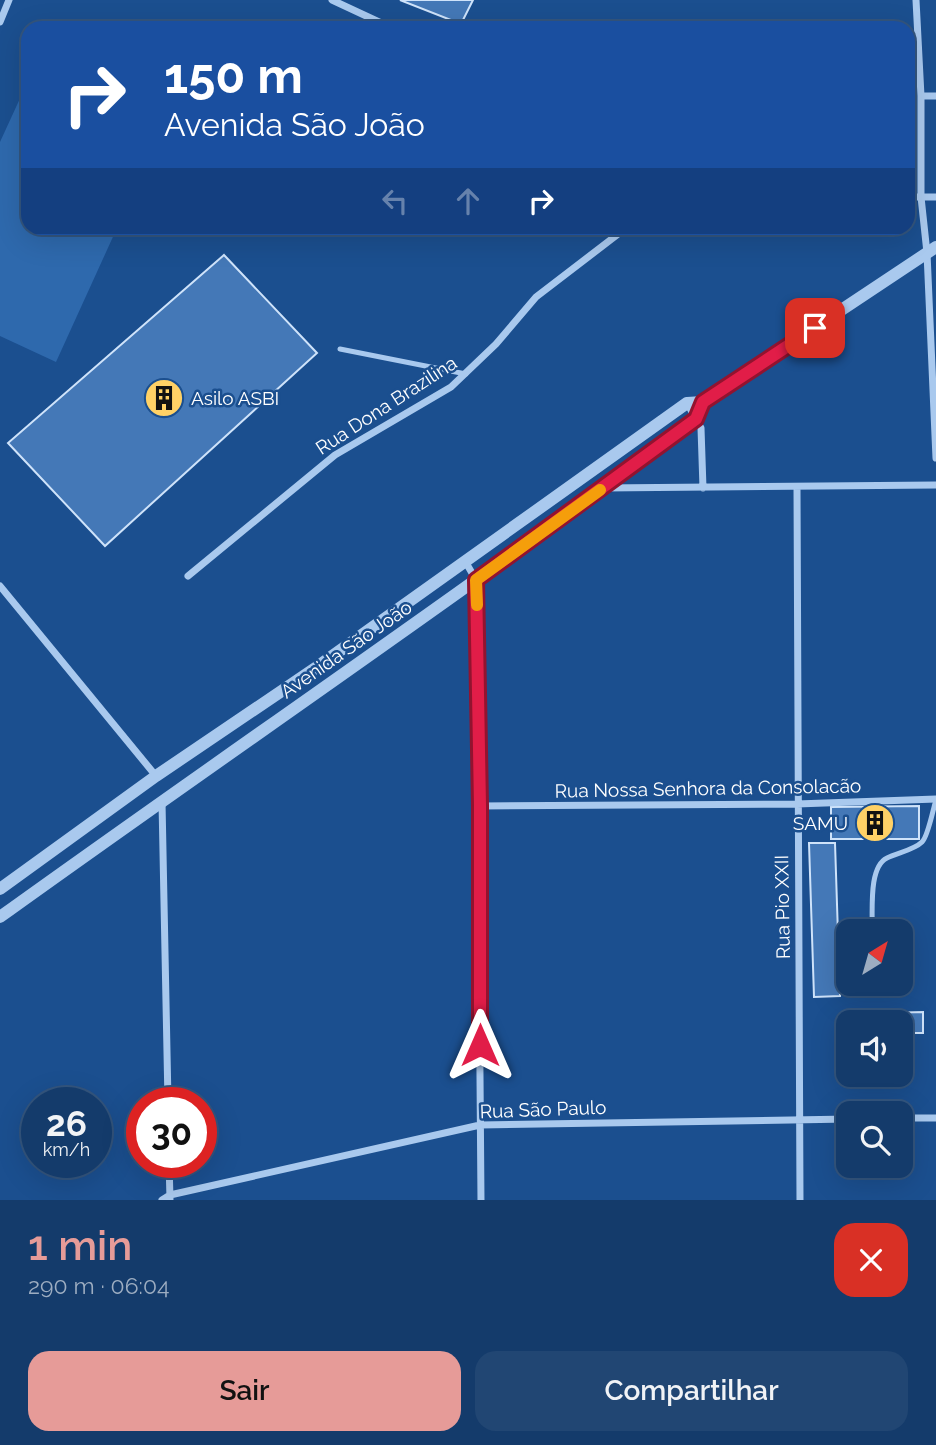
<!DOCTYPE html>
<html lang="pt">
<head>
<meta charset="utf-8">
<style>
	body { margin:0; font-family:Raleway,sans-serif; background:#214673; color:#f1f3f6; height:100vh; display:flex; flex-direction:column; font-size:26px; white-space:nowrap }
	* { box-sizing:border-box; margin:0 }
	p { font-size:23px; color:#9dadc1 }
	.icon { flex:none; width:38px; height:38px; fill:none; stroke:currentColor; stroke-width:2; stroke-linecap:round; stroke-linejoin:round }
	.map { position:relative; height:1200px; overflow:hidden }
	.side { display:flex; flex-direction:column; background:#143b6b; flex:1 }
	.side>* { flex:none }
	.hud { position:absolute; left:21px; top:21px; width:894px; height:214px; border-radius:21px; box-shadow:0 7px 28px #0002,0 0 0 2px #33557e; background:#1a4fa0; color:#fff; overflow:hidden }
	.needle { width:46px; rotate:37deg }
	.tools { position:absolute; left:836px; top:919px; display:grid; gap:14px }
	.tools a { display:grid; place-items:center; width:77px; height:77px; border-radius:14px; background:#143b6b; box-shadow:0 7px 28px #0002,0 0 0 2px #33557e; font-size:35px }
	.speed { position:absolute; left:21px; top:1087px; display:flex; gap:14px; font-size:35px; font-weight:700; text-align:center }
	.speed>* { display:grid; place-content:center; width:91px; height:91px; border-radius:50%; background:#143b6b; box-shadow:0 7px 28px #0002,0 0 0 2px #33557e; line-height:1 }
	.speed small { font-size:18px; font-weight:400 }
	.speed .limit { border:10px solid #d22; background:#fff; color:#111 }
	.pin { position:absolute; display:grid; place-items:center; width:60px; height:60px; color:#fff; margin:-30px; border-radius:14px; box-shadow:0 4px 10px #0006 }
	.me { position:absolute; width:77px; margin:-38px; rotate:0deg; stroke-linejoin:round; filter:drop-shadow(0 0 5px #0008) }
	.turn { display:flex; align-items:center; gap:24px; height:147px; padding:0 28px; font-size:32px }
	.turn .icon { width:91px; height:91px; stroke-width:2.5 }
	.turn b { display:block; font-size:49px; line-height:60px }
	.lanes { display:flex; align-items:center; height:66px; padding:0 28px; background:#0003; justify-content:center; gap:35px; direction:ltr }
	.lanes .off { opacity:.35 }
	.round { display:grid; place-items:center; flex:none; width:74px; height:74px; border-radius:21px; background:#214673 }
	.headline { display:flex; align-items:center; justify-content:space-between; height:119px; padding:0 28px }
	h1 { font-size:42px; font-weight:600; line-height:52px; color:#e69b98 }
	.primary-button { display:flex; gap:14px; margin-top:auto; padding:14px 28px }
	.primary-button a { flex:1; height:80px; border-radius:21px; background:#e69b98; color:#111; font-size:28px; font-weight:600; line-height:80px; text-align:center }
	.primary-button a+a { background:#214673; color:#f1f3f6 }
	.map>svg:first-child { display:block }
	.green { fill:#2e69ad }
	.building { fill:#4478b7; stroke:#cfe3fa; stroke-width:2 }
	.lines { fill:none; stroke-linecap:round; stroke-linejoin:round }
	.service { stroke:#a9c9ee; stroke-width:5 }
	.minor { stroke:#a9c9ee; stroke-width:7 }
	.tertiary { stroke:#a9c9ee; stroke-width:12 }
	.route-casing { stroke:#92132f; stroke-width:18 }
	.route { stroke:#e11d48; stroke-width:12 }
	.slow { stroke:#f59e0b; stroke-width:12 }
	.labels { text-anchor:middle; stroke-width:5; stroke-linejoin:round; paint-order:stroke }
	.poi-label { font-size:19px; fill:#fff; stroke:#1b4f8f; text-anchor:start }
	.street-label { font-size:19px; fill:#fff; stroke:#1b4f8f }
</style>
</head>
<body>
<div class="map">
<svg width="936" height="1200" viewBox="0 0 936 1200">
	<rect width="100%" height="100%" fill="#1b4f8f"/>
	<!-- green -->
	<path class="green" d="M28 81V228H117L56 362 0 336V142Z"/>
	<!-- building -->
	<path class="building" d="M400 0H473L461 24Z
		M224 255 317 353 105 546 8 443Z
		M919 806V839H831V807Z
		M809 843H835L840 996 814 997Z
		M923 1012V1033H901V1022H881L882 1013Z"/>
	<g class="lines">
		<!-- service -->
		<path class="service" d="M340 349 466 374
			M872 931C873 912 868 867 887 858 897 853 914 850 922 842 928 837 933 809 936 800"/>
		<!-- minor -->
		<path class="minor" d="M332 0 392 28
			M916 0 921 96V197L927 253 936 458
			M0 22 9 0
			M921 96H936
			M908 197H936
			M687 403 701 428 703 488
			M797 487 800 1200
			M604 488 936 485
			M465 561 476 580 481 1200
			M188 576 335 455 451 387 496 344 536 297 626 228
			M0 586 156 776
			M162 802 168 1102
			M480 806 797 804 936 799
			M901 1118H936
			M169 1162 170 1199
			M162 1200 170 1195 480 1125 849 1119"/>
		<!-- tertiary -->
		<path class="tertiary" d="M0 889 156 776 317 667 687 403 703 402 936 247
			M0 917C232 750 468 590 696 419L703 402"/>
	</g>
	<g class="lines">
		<!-- route casing -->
		<g class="route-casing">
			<path id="route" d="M480 1045V806L476 580 696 419 703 402 815 328"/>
		</g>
		<!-- route -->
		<use href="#route" class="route"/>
		<!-- slow -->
		<path class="slow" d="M477 605 476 580 600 490"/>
	</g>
	<!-- icons -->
	<defs>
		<g id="building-disc" transform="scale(2.0125)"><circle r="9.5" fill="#ffd166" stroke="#1b4f8f"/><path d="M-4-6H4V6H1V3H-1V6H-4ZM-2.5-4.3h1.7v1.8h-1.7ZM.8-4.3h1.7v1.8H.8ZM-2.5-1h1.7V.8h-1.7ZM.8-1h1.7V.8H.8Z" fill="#111"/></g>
	</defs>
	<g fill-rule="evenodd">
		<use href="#building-disc" x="164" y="398"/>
		<use href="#building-disc" x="875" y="823"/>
	</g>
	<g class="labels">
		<!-- poi labels -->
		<g class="poi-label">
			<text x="191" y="405">Asilo ASBI</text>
			<text x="848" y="830" text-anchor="end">SAMU</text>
		</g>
		<!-- street labels -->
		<g class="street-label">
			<text transform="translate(386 405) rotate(-33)" y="7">Rua Dona Brazilina</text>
			<text transform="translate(346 649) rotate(-35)" y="7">Avenida São João</text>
			<text transform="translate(708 788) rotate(-1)" y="7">Rua Nossa Senhora da Consolacão</text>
			<text transform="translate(782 907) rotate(-91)" y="7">Rua Pio XXII</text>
			<text transform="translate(543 1109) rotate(-2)" y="7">Rua São Paulo</text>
		</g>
	</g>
</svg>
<div class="tools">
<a><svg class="needle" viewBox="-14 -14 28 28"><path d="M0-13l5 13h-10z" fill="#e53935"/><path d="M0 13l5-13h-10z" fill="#9dadc1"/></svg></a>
<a><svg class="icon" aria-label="sound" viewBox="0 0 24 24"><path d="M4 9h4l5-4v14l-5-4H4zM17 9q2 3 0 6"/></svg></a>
<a><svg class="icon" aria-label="search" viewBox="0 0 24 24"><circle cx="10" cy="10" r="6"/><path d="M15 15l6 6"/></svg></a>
</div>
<div class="speed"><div>26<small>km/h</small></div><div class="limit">30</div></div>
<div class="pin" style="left:815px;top:328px;background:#d93025"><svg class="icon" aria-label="arrive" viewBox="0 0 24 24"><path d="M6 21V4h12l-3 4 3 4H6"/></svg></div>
<svg class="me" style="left:480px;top:1045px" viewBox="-20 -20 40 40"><path d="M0-17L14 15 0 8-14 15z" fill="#e11d48" stroke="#fff" stroke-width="4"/></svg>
<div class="hud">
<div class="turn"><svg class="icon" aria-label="right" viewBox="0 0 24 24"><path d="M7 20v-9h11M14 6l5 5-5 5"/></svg><div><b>150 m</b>Avenida São João</div></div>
<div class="lanes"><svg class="icon off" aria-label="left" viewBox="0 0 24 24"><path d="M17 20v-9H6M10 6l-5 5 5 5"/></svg><svg class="icon off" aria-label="ahead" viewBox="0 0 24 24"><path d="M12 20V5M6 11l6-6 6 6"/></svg><svg class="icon" aria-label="right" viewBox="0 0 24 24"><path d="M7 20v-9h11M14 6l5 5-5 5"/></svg></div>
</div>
</div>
<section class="side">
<div class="headline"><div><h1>1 min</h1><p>290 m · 06:04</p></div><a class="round" style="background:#d93025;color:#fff"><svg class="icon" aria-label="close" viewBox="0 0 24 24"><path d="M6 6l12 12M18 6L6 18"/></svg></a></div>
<div class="primary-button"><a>Sair</a><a>Compartilhar</a></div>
</section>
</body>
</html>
